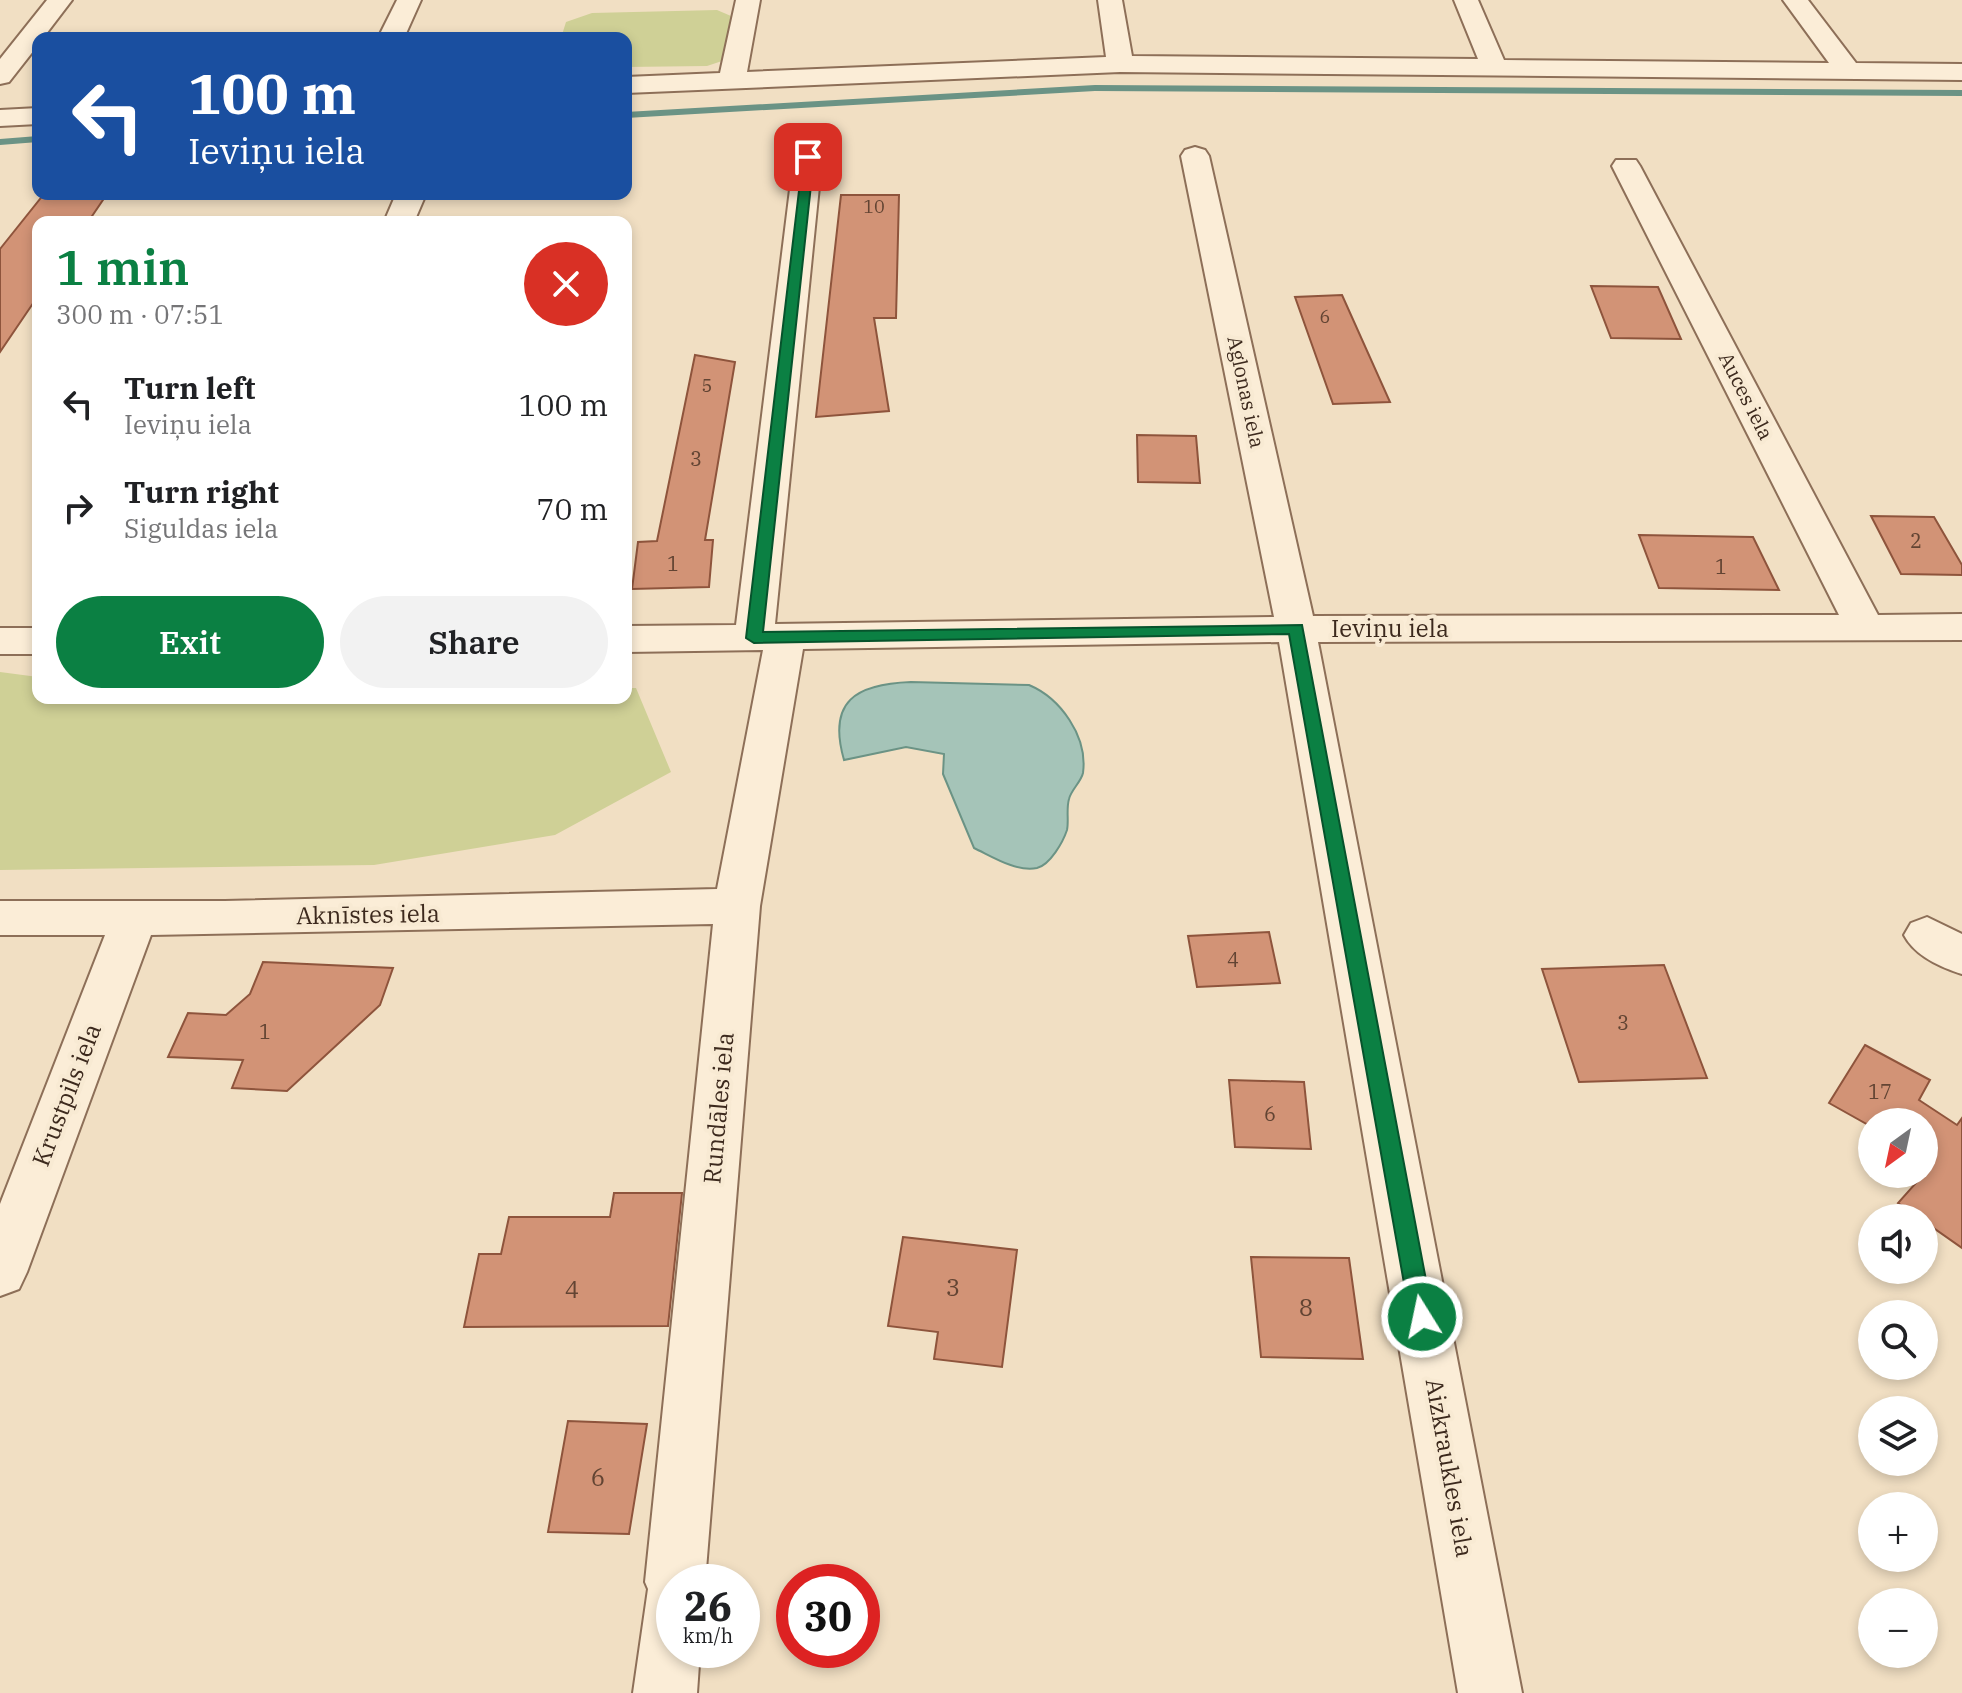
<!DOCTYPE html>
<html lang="en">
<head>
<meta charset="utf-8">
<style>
	body { margin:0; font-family:"IBM Plex Serif",serif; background:#f2f2f2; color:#202124; height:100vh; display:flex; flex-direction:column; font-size:30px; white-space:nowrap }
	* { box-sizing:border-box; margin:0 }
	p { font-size:26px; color:#757577 }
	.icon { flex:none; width:44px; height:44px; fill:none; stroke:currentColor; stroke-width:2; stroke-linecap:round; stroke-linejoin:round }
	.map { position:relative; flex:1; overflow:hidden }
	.drawer { position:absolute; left:32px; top:216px; width:600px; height:488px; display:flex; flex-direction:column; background:#fff; border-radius:16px; box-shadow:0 4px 12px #0003 }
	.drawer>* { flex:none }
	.banner { position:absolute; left:32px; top:32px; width:600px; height:168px; border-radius:16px; box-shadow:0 4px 12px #0003; background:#1a4fa0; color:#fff; overflow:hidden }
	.needle { width:52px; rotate:213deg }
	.tools { position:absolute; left:1858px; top:1108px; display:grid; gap:16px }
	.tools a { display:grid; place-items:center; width:80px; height:80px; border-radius:50%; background:#fff; box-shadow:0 4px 12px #0003; font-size:40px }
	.speed { position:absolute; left:656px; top:1564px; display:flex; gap:16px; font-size:40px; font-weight:700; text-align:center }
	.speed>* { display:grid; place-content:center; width:104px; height:104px; border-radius:50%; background:#fff; box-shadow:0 4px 12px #0003; line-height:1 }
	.speed small { font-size:20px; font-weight:400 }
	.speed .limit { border:12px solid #d22; background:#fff; color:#111 }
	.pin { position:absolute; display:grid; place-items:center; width:68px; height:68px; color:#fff; margin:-34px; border-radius:16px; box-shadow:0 4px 12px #0006 }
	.me { position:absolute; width:88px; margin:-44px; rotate:350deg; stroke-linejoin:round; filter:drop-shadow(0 0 6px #0008) }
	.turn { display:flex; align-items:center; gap:28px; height:168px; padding:0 24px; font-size:36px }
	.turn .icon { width:104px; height:104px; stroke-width:2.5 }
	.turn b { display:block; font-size:56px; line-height:68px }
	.round { display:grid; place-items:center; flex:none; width:84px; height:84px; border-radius:42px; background:#f2f2f2 }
	.head { display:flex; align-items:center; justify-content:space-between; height:136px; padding:0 24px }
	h1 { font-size:48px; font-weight:600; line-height:60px; color:#0b8043 }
	.cta { display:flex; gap:16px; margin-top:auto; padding:16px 24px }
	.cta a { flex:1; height:92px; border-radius:48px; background:#0b8043; color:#fff; font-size:32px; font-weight:600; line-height:92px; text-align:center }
	.cta a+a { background:#f2f2f2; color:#202124 }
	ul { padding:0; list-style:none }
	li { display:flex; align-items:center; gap:24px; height:104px; padding:0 24px }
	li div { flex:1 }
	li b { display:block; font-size:30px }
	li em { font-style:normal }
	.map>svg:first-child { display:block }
	.green { fill:#cfd096 }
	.water { fill:#a5c4b8; stroke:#6b9385; stroke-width:2 }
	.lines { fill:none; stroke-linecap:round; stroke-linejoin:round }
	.stream { fill:#6b9385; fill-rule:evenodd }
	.building { fill:#d29376; stroke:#8e543c; stroke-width:2 }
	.street-casing { stroke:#8d6f58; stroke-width:4 }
	.street { fill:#fbedd7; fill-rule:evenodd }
	.route { fill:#0b8043; stroke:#07532c; stroke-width:2 }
	.labels { text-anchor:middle; stroke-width:8; stroke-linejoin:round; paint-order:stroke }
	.far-number-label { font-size:18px; fill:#624433 }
	.far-street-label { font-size:20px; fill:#3c291d; stroke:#f8ead3 }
	.number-label { font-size:20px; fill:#624433 }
	.street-label { font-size:24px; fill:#3c291d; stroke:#f8ead3 }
	.near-number-label { font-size:24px; fill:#624433 }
</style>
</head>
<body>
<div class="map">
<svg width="1962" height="1693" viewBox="0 0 1962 1693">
	<rect width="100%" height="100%" fill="#f1dfc3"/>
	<!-- green -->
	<path class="green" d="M717 10 731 16 722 61 707 66 626 67V38H561L566 22 592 13Z
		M0 672 38 677V698H626V688H636L671 772 555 835 374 865 0 870Z"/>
	<!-- water -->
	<path class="water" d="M911 682 1029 685C1060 698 1088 736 1083 773 1081 782 1071 790 1069 799 1066 809 1069 821 1067 830 1063 842 1050 865 1037 868 1016 872 993 857 974 848L943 774 944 754 906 747 844 760C827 701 856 684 911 682Z"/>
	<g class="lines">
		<!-- stream -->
		<path class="stream" d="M1095 85 1962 90V96L1095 91 626 118V112Z
			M38 136V142L0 145V139Z"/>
	</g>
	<!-- building -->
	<path class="building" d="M44 194H107L88 222H38V296L0 352V249Z
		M841 195H899L896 318H874L889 411 816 417Z
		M1591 286 1658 287 1681 339 1611 338Z
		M1342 295 1390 402 1333 404 1295 297Z
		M695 355 735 362 705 540H713L709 587 632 589 638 542 657 541Z
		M1137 435 1196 436 1200 483 1138 482Z
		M1871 516 1934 517 1962 565V575L1901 574Z
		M1639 535 1753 537 1779 590 1659 588Z
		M1269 932 1280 983 1197 987 1188 936Z
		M263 962 393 968 380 1005 287 1091 232 1088 243 1060 168 1057 188 1013 226 1015 250 994Z
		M1664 965 1707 1078 1579 1082 1542 969Z
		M1865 1045 1930 1080 1919 1100 1957 1125 1962 1118V1248L1898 1203 1924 1174 1932 1159 1924 1155V1122H1872V1127L1829 1103Z
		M1229 1080 1304 1082 1311 1149 1235 1147Z
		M614 1193H682L668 1326 464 1327 479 1254H501L509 1217H610Z
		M903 1237 1017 1250 1002 1367 934 1359 938 1332 888 1326Z
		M1251 1257 1349 1258 1363 1359 1261 1357Z
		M568 1421 647 1424 629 1534 548 1532Z"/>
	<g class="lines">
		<!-- street casing -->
		<g class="street-casing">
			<path id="street" d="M47 0H72L43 38H38V45L9 82 0 84V59Z
				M397 0H421L404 38H378Z
				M736 0H760L747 72 1106 57 1098 0H1122L1132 56 1478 59 1454 0H1478L1504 60 1829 63 1783 0H1808L1856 63 1962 64V80L1120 72 626 93V77L720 73Z
				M38 108V124L0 126V110Z
				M1195 147 1205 150 1209 156 1313 616 1839 615 1612 166 1616 160H1636L1640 166 1878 615 1962 614V640L1318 642 1522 1693H1458L1279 642 803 649 760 906 705 1582H674V1650H700L697 1693H633L648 1589 645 1582 713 924 151 935 27 1272 19 1289 0 1296V1204L105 935H0V901H225L717 889 763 650 626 652V626L736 625 794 157 798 151H818L822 157 775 624 1274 617 1181 156 1185 150Z
				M396 194H426L414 222H384Z
				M0 628H38V654H0Z
				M1927 917 1962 934V974C1940 967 1915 956 1904 935L1911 923Z"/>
		</g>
		<!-- street -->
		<use href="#street" class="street"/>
	</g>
	<!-- route -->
	<path class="route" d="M808 153 814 157 763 632 1302 625 1433 1317 1430 1325 1422 1328 1414 1325 1410 1317 1289 634 754 643 746 638 803 157Z"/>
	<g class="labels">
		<!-- far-number labels -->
		<g class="far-number-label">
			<text x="874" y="213">10</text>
			<text x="1325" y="323">6</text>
			<text x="707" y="392">5</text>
		</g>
		<!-- far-street labels -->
		<g class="far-street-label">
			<text transform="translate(1246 392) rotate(78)" y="7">Aglonas iela</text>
			<text transform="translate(1746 396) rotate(63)" y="7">Auces iela</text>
		</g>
		<!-- number labels -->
		<g class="number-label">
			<text x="696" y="466">3</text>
			<text x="1916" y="548">2</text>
			<text x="673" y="571">1</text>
			<text x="1721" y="574">1</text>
			<text x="1233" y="967">4</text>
			<text x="1623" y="1030">3</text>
			<text x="265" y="1039">1</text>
			<text x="1880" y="1099">17</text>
			<text x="1270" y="1121">6</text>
		</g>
		<!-- street labels -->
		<g class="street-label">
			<text x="1390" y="637">Ieviņu iela</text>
			<text transform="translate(368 915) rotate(-1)" y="8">Aknīstes iela</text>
			<text transform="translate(67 1095) rotate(-69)" y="8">Krustpils iela</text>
			<text transform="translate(719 1108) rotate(-85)" y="8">Rundāles iela</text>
			<text transform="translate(1449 1468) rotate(80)" y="8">Aizkraukles iela</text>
		</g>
		<!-- near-number labels -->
		<g class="near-number-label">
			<text x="953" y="1296">3</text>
			<text x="572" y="1298">4</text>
			<text x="1306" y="1316">8</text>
			<text x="598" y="1486">6</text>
		</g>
	</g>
</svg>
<div class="tools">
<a><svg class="needle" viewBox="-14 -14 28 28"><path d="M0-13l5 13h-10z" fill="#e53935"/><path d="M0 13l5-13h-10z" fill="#757577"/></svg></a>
<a><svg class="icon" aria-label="sound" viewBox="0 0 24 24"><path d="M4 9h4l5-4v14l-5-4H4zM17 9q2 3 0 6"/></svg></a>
<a><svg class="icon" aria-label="search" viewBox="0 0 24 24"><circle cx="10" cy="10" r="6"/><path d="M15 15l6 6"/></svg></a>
<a><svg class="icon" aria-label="layers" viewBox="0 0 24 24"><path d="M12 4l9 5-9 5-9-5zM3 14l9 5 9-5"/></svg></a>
<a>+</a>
<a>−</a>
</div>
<div class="speed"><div>26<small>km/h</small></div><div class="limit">30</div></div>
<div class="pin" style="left:808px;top:157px;background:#d93025"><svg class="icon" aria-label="arrive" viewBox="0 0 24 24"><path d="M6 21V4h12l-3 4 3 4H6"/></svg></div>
<svg class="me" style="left:1422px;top:1317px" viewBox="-20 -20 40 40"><circle r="17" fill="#0b8043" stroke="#fff" stroke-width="3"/><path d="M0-11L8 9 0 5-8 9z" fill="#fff"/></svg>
<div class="banner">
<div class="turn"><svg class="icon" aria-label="left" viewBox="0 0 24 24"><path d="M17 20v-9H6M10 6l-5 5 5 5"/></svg><div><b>100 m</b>Ieviņu iela</div></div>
</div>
<section class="drawer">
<div class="head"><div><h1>1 min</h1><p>300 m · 07:51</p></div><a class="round" style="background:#d93025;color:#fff"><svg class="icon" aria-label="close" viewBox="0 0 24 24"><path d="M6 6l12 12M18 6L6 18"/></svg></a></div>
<ul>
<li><svg class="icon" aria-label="left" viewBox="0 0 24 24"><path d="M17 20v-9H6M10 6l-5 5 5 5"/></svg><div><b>Turn left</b><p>Ieviņu iela</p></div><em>100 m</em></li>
<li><svg class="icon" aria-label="right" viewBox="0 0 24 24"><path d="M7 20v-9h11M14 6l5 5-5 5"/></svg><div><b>Turn right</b><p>Siguldas iela</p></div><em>70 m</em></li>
</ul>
<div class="cta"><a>Exit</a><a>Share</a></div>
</section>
</div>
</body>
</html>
